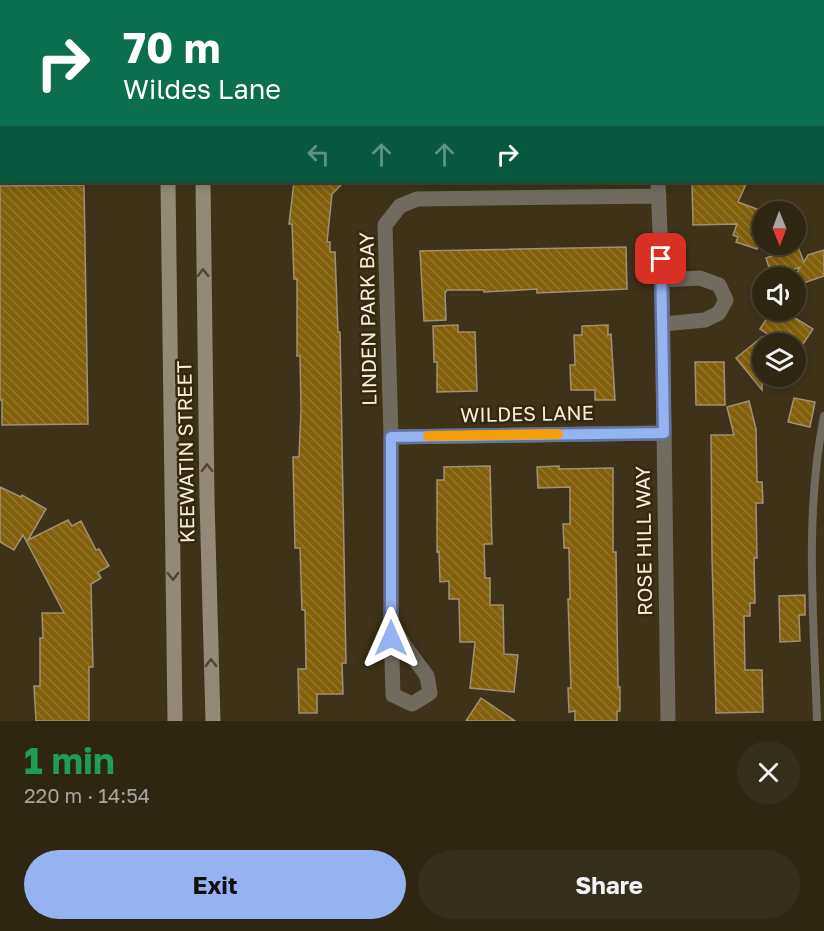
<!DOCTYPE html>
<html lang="en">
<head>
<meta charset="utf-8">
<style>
	body { margin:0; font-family:"Golos Text",sans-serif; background:#362e1c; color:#f1f3f6; height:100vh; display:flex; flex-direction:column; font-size:22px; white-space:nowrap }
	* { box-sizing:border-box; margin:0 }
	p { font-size:20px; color:#a7a5a0 }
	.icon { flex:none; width:33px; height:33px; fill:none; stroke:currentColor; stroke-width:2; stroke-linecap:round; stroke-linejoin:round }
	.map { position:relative; height:721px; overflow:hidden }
	.panel { display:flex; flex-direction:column; background:#2e2613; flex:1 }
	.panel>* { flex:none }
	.guide { position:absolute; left:0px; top:0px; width:825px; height:183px; box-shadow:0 3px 9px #0003,0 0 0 2px #494333; background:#0b6e4f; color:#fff; overflow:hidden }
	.needle { width:39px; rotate:179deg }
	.fabs { position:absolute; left:752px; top:201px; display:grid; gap:12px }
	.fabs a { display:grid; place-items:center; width:54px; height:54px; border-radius:50%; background:#2e2613; box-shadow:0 3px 9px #0003,0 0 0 2px #494333; font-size:30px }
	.pin { position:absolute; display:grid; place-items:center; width:51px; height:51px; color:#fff; margin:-26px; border-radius:12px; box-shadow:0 3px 9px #0006 }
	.me { position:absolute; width:66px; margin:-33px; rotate:0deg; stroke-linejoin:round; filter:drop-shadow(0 0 4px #0008) }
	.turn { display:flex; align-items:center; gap:21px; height:126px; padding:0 24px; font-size:27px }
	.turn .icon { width:78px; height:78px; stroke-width:2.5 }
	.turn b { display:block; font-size:42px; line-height:51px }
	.lanes { display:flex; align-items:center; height:57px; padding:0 24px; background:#0003; justify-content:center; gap:30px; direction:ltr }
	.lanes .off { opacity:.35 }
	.round { display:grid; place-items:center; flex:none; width:63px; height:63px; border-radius:32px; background:#362e1c }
	.overview { display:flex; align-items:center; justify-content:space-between; height:102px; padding:0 24px }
	h1 { font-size:36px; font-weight:700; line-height:45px; color:#1e9e55 }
	.action { display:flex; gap:12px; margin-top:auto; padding:12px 24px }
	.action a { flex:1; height:69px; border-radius:36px; background:#95b2f1; color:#111; font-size:24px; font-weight:700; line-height:69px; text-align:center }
	.action a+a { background:#362e1c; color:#f1f3f6 }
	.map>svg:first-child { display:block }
	.building { fill:url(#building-back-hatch); stroke:#a09176; stroke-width:1.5 }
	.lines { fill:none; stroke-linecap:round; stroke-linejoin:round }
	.lane { stroke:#716b5f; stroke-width:8 }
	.street { stroke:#716b5f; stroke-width:15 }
	.secondary { stroke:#938977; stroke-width:15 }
	.oneway { stroke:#50452e }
	.route-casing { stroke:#61749d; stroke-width:15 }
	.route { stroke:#95b2f1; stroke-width:10 }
	.slow { stroke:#f59e0b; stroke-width:10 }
	.labels { text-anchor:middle; stroke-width:5; stroke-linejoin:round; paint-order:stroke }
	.street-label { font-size:20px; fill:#f6eedf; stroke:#34280f }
</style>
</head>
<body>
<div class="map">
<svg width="824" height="721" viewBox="0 0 824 721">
	<defs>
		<pattern id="building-back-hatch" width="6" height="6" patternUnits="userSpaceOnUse" patternTransform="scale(1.5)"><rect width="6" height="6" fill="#815f0b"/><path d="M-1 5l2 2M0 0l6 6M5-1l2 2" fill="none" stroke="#93762e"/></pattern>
	</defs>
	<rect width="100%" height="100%" fill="#3e3219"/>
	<!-- building -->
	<path class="building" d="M294 182H344L332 194 327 242H330V252H335L338 332H340L346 663H342L343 694H317V713H299L298 669H306L305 610H302L300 548H295L293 457H299L301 409 300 356H297V279H294L292 224H289Z
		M692 182H747L738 202 762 211V236L757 249 736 242 738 237 733 235 737 224 693 225Z
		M84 185 88 424 2 425V400H0V186Z
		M626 247 627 289 537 293V289L484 292V290H447L445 293 446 320 424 321 420 251Z
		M798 247 804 262 808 255 824 250V276L795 286 794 278 800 267 772 277 766 258Z
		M782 310 813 329 803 344H783L760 329 771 312 779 316Z
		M458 325V332H475L477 391 437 392V362H434L433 326Z
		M608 325V335L611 334 615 400H595V390H571L570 365H575L574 335H582V326Z
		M762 337V390L736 358Z
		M695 362H724L725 405H696Z
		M794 398 815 402 810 427 788 422Z
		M749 401 756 429 757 482H762L763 503H756L757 558H754L755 603H750V616H744L745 670H762L763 712 716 713 712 558 711 435H734L727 407Z
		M490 466 492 544H484L485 578H490V605H503L504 654 518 655 514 692 470 688 475 642H460L459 599H449V581L440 582 439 551 437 552V480H444V467Z
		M559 466V469L613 468V552H616L618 687H620V711H617V721H575V711L569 712 568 688H571L568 599H570L569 548H564L563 524H570V487L538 488 537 467Z
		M0 487 21 497 22 495 46 509 28 540 68 520 72 526 81 521 96 550 99 549 109 566 98 572 101 578 91 584 93 667H89V721H36L34 686H40V638H43L42 613H64L23 535 14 550 0 542Z
		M805 595V615H799L800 641 780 642 779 596Z
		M481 698 515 721H466Z"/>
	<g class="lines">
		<!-- lane -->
		<path class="lane" d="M817 721C814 620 804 516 824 416"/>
		<!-- street -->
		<path class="street" d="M664 2V0
			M0 108H2
			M658 182 662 280 668 721
			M662 280 700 278 719 285 726 300 719 313 705 320 663 324
			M391 437 664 433
			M391 623 404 645 427 676 430 693 412 704 393 695 391 623V437L385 225 400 206 417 199 659 196"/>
		<!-- secondary -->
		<path class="secondary" d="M165 0V2
			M202 0V2
			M168 182 175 721
			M203 182 207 500 213 721"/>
	</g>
	<!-- one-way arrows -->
	<defs><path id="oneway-chevron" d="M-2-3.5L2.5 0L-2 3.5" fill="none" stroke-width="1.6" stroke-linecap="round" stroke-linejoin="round" transform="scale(1.5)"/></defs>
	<g class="oneway">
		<use href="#oneway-chevron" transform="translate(203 273) rotate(-91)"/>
		<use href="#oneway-chevron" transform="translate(207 468) rotate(-91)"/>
		<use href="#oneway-chevron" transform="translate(173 576) rotate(89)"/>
		<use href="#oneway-chevron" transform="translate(211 663) rotate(-91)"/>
	</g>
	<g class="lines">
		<!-- route casing -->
		<g class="route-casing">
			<path id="route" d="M391 638V437L664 433 661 259"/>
		</g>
		<!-- route -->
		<use href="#route" class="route"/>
		<!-- slow -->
		<path class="slow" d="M428 436 558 434"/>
	</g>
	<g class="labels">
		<!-- street labels -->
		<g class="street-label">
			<text transform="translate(368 319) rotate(-91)" y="7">LINDEN PARK BAY</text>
			<text transform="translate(527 414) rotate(-1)" y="7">WILDES LANE</text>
			<text transform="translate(186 452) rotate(-91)" y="7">KEEWATIN STREET</text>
			<text transform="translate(644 541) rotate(-91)" y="7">ROSE HILL WAY</text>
		</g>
	</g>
</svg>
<div class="fabs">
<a><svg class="needle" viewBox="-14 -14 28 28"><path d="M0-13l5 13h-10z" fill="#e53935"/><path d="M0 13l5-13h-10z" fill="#a7a5a0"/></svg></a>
<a><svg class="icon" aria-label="sound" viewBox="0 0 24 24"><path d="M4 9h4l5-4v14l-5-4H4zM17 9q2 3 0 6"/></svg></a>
<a><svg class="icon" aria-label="layers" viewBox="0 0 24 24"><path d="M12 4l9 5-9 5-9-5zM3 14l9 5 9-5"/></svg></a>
</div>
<div class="pin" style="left:661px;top:259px;background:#d93025"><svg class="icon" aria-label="arrive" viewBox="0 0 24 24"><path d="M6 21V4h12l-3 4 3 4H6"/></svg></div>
<svg class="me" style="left:391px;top:638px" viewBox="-20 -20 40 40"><path d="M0-17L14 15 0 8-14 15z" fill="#95b2f1" stroke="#fff" stroke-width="4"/></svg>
<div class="guide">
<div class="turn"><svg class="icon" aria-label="right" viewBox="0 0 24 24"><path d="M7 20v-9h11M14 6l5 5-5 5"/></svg><div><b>70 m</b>Wildes Lane</div></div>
<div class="lanes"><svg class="icon off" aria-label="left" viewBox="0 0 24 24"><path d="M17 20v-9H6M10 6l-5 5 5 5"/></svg><svg class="icon off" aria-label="ahead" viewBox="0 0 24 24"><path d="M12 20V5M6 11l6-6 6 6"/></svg><svg class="icon off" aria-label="ahead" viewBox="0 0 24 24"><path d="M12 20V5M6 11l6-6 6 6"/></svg><svg class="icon" aria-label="right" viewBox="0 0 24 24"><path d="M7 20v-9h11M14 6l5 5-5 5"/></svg></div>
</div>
</div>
<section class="panel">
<div class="overview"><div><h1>1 min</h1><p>220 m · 14:54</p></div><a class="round"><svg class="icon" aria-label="close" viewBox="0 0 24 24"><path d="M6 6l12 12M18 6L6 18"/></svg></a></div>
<div class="action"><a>Exit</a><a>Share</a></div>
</section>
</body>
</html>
